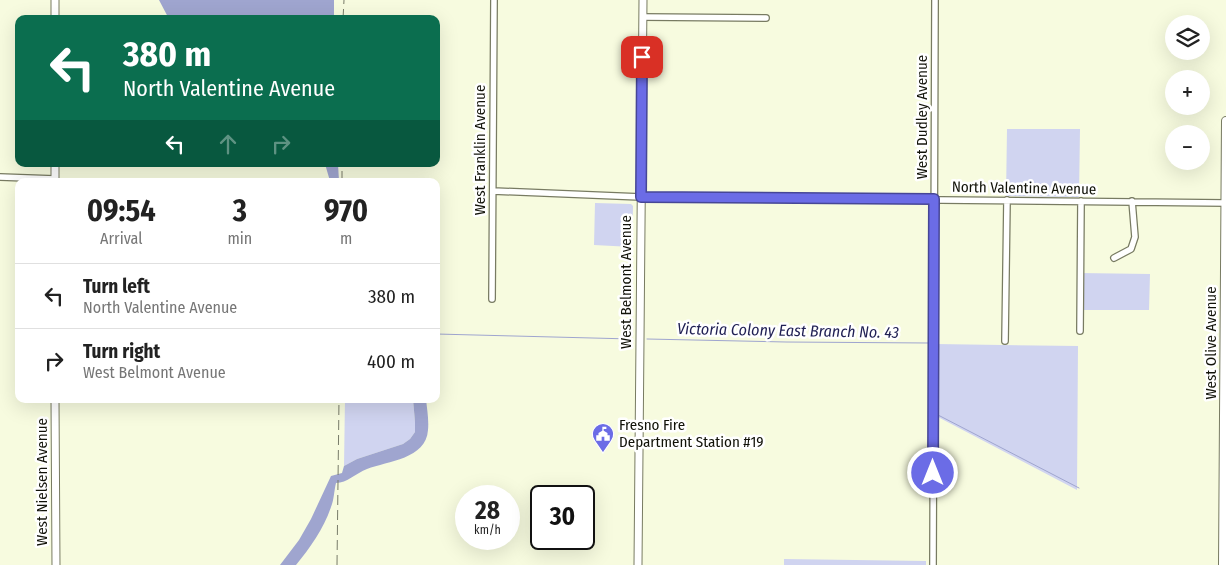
<!DOCTYPE html>
<html lang="en">
<head>
<meta charset="utf-8">
<style>
	body { margin:0; font-family:"Fira Sans Condensed",sans-serif; background:#f2f2f2; color:#222; height:100vh; display:flex; flex-direction:column; font-size:19px; white-space:nowrap }
	* { box-sizing:border-box; margin:0 }
	p { font-size:16px; color:#767676 }
	.icon { flex:none; width:28px; height:28px; fill:none; stroke:currentColor; stroke-width:2; stroke-linecap:round; stroke-linejoin:round }
	.map { position:relative; flex:1; overflow:hidden }
	.sheet { position:absolute; left:15px; top:178px; width:425px; height:225px; display:flex; flex-direction:column; background:#fff; border-radius:10px; box-shadow:0 5px 20px #0002 }
	.sheet>* { flex:none }
	.top-card { position:absolute; left:15px; top:15px; width:425px; height:152px; border-radius:10px; box-shadow:0 5px 20px #0002; background:#0b6e4f; color:#fff; overflow:hidden }
	.tools { position:absolute; left:1165px; top:15px; display:grid; gap:10px }
	.tools a { display:grid; place-items:center; width:45px; height:45px; border-radius:50%; background:#fff; box-shadow:0 5px 20px #0002; font-size:25px }
	.speed { position:absolute; left:455px; top:485px; display:flex; gap:10px; font-size:25px; font-weight:700; text-align:center }
	.speed>* { display:grid; place-content:center; width:65px; height:65px; border-radius:50%; background:#fff; box-shadow:0 5px 20px #0002; line-height:1 }
	.speed small { font-size:12px; font-weight:400 }
	.speed .limit { border:2px solid #111; border-radius:8px; background:#fff; color:#111 }
	.pin { position:absolute; display:grid; place-items:center; width:42px; height:42px; color:#fff; margin:-21px; border-radius:10px; box-shadow:0 2px 8px #0006 }
	.me { position:absolute; width:55px; margin:-28px; rotate:0deg; stroke-linejoin:round; filter:drop-shadow(0 0 4px #0008) }
	.turn { display:flex; align-items:center; gap:18px; height:105px; padding:0 25px; font-size:22px }
	.turn .icon { width:65px; height:65px; stroke-width:2.5 }
	.turn b { display:block; font-size:35px; line-height:42px }
	.lanes { display:flex; align-items:center; height:48px; padding:0 25px; background:#0003; justify-content:center; gap:25px; direction:ltr }
	.lanes .off { opacity:.35 }
	.eta { display:flex; justify-content:space-evenly; align-items:center; height:85px; text-align:center }
	.eta b { font-size:30px; font-weight:700; line-height:35px }
	ul { padding:0; list-style:none }
	li { display:flex; align-items:center; gap:15px; height:65px; padding:0 25px; border-top:1px solid #e0e0e0 }
	li div { flex:1 }
	li b { display:block; font-size:19px }
	li em { font-style:normal }
	.map>svg:first-child { display:block }
	.green { fill:#d0d4f0 }
	.water { fill:#9fa5cf }
	.lines { fill:none; stroke-linecap:round; stroke-linejoin:round }
	.stream { stroke:#9fa5cf; stroke-width:1 }
	.minor-casing { stroke:#787b62; stroke-width:8 }
	.tertiary-casing { stroke:#787b62; stroke-width:9 }
	.secondary-casing { stroke:#787b62; stroke-width:10 }
	.minor { stroke:#fff; stroke-width:5.5 }
	.tertiary { stroke:#fff; stroke-width:7 }
	.secondary { stroke:#fff; stroke-width:8 }
	.rail { stroke:#787b69; stroke-width:1; stroke-dasharray:10 5; stroke-linecap:butt }
	.route-casing { stroke:#464696; stroke-width:12 }
	.route { stroke:#6b6ce6; stroke-width:9 }
	.labels { text-anchor:middle; stroke-width:5; stroke-linejoin:round; paint-order:stroke }
	.street-label { font-size:15px; fill:#111208; stroke:#fff }
	.poi-label { font-size:15px; fill:#111208; stroke:#fff; text-anchor:start }
	.water-label { font-size:16px; font-style:italic; fill:#212154; stroke:#fff }
</style>
</head>
<body>
<div class="map">
<svg width="1226" height="565" viewBox="0 0 1226 565">
	<rect width="100%" height="100%" fill="#f7fbdf"/>
	<!-- green -->
	<path class="green" d="M1007 129H1080L1079 197 1006 196Z
		M595 203 631 204 633 206 632 247 594 245Z
		M1079 273 1150 274 1149 310H1078Z
		M936 344 1078 346 1077 490 936 416Z
		M345 399H413L415 422V432L410 439 403 444 357 459 344 466Z
		M784 559 926 561V565H784Z"/>
	<!-- water -->
	<path class="water" d="M159 0H334V19H169Z
		M325 164H338L339 181H330Z
		M413 399H426C427 409 429 420 428 430 426 459 388 461 367 469 356 473 347 483 336 483 334 491 334 500 331 507 324 528 310 548 296 565H280L299 540 311 519 331 476 342 473 344 466 357 459 403 444 410 439 415 432V422Z"/>
	<g class="lines">
		<!-- stream -->
		<path class="stream" d="M436 334 631 339
			M647 339 786 342 928 343
			M936 410 937 415 940 416 1079 488"/>
		<!-- minor casing -->
		<g class="minor-casing">
			<path id="minor" d="M643 17 766 18
				M0 177 55 179
				M493 191 641 197 1226 203
				M1114 258 1131 249 1135 237 1132 201
				M492 299 494 0
				M1080 331 1081 201
				M1005 341 1007 200
				M933 565 935 0"/>
		</g>
		<!-- tertiary casing -->
		<g class="tertiary-casing">
			<path id="tertiary" d="M55 19V0
				M55 164V181
				M55 399 56 565
				M638 565 643 0"/>
		</g>
		<!-- secondary casing -->
		<g class="secondary-casing">
			<path id="secondary" d="M1223 565 1226 121"/>
		</g>
		<!-- minor -->
		<use href="#minor" class="minor"/>
		<!-- tertiary -->
		<use href="#tertiary" class="tertiary"/>
		<!-- secondary -->
		<use href="#secondary" class="secondary"/>
		<!-- rail -->
		<path class="rail" d="M343 19 344 0
			M342 181V164
			M337 565 339 399"/>
	</g>
	<g class="lines">
		<!-- route casing -->
		<g class="route-casing">
			<path id="route" d="M642 57 641 197 934 199 933 473"/>
		</g>
		<!-- route -->
		<use href="#route" class="route"/>
	</g>
	<!-- icons -->
	<defs>
		<g id="civic-pin" transform="scale(1.125)"><path d="M0 17L-7.5 6A9.5 9.5 0 1 1 7.5 6Z" fill="#6b6ce6" stroke="#fff"/><path d="M-.6-6.5H3V-4.5H.6V-3L4-1V1h2V6H-6V1h2V-1L-.6-3ZM-1.2 2.5V6h2.4V2.5Z" fill="#fff"/></g>
	</defs>
	<g fill-rule="evenodd">
		<use href="#civic-pin" x="603" y="434"/>
	</g>
	<g class="labels">
		<!-- street labels -->
		<g class="street-label">
			<text transform="translate(922 117) rotate(-90)" y="5">West Dudley Avenue</text>
			<text transform="translate(480 150) rotate(-90)" y="5">West Franklin Avenue</text>
			<text transform="translate(1024 188) rotate(1)" y="5">North Valentine Avenue</text>
			<text transform="translate(626 282) rotate(-90)" y="5">West Belmont Avenue</text>
			<text transform="translate(1211 343) rotate(-90)" y="5">West Olive Avenue</text>
			<text transform="translate(42 482) rotate(-90)" y="5">West Nielsen Avenue</text>
		</g>
		<!-- poi labels -->
		<g class="poi-label">
			<text x="619" y="430">Fresno Fire<tspan x="619" dy="17">Department Station #19</tspan></text>
		</g>
		<!-- water labels -->
		<g class="water-label">
			<text transform="translate(788 330) rotate(1)" y="6">Victoria Colony East Branch No. 43</text>
		</g>
	</g>
</svg>
<div class="tools">
<a><svg class="icon" aria-label="layers" viewBox="0 0 24 24"><path d="M12 4l9 5-9 5-9-5zM3 14l9 5 9-5"/></svg></a>
<a>+</a>
<a>−</a>
</div>
<div class="speed"><div>28<small>km/h</small></div><div class="limit">30</div></div>
<div class="pin" style="left:642px;top:57px;background:#d93025"><svg class="icon" aria-label="arrive" viewBox="0 0 24 24"><path d="M6 21V4h12l-3 4 3 4H6"/></svg></div>
<svg class="me" style="left:933px;top:473px" viewBox="-20 -20 40 40"><circle r="17" fill="#6b6ce6" stroke="#fff" stroke-width="3"/><path d="M0-11L8 9 0 5-8 9z" fill="#fff"/></svg>
<div class="top-card">
<div class="turn"><svg class="icon" aria-label="left" viewBox="0 0 24 24"><path d="M17 20v-9H6M10 6l-5 5 5 5"/></svg><div><b>380 m</b>North Valentine Avenue</div></div>
<div class="lanes"><svg class="icon" aria-label="left" viewBox="0 0 24 24"><path d="M17 20v-9H6M10 6l-5 5 5 5"/></svg><svg class="icon off" aria-label="ahead" viewBox="0 0 24 24"><path d="M12 20V5M6 11l6-6 6 6"/></svg><svg class="icon off" aria-label="right" viewBox="0 0 24 24"><path d="M7 20v-9h11M14 6l5 5-5 5"/></svg></div>
</div>
<section class="sheet">
<div class="eta">
<div><b>09:54</b><p>Arrival</p></div>
<div><b>3</b><p>min</p></div>
<div><b>970</b><p>m</p></div>
</div>
<ul>
<li><svg class="icon" aria-label="left" viewBox="0 0 24 24"><path d="M17 20v-9H6M10 6l-5 5 5 5"/></svg><div><b>Turn left</b><p>North Valentine Avenue</p></div><em>380 m</em></li>
<li><svg class="icon" aria-label="right" viewBox="0 0 24 24"><path d="M7 20v-9h11M14 6l5 5-5 5"/></svg><div><b>Turn right</b><p>West Belmont Avenue</p></div><em>400 m</em></li>
</ul>
</section>
</div>
</body>
</html>
